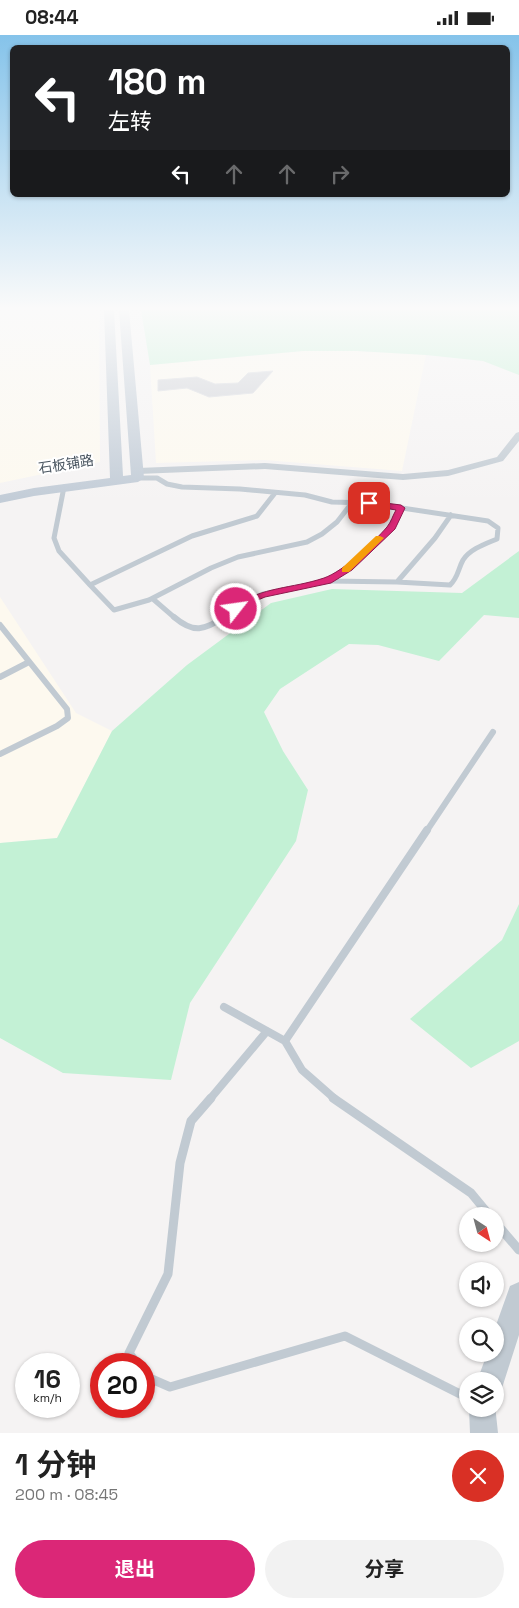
<!DOCTYPE html>
<html lang="zh">
<head>
<meta charset="utf-8">
<style>
	body { margin:0; font-family:"Space Grotesk","Noto Sans SC",sans-serif; background:#f2f2f2; color:#222; height:100vh; display:flex; flex-direction:column; font-size:19px; white-space:nowrap }
	* { box-sizing:border-box; margin:0 }
	p { font-size:16px; color:#767676 }
	.icon { flex:none; width:28px; height:28px; fill:none; stroke:currentColor; stroke-width:2; stroke-linecap:round; stroke-linejoin:round }
	.map { position:relative; height:1398px; overflow:hidden }
	.details { display:flex; flex-direction:column; background:#fff; flex:1 }
	.details>* { flex:none }
	.banner { position:absolute; left:10px; top:10px; width:500px; height:152px; border-radius:8px; box-shadow:0 1px 4px #0004; background:#202124; color:#fff; overflow:hidden }
	.needle { width:32px; rotate:144deg }
	.fabs { position:absolute; left:459px; top:1172px; display:grid; gap:10px }
	.fabs a { display:grid; place-items:center; width:45px; height:45px; border-radius:50%; background:#fff; box-shadow:0 1px 4px #0004; font-size:25px }
	.speed { position:absolute; left:15px; top:1318px; display:flex; gap:10px; font-size:25px; font-weight:700; text-align:center }
	.speed>* { display:grid; place-content:center; width:65px; height:65px; border-radius:50%; background:#fff; box-shadow:0 1px 4px #0004; line-height:1 }
	.speed small { font-size:12px; font-weight:400 }
	.speed .limit { border:8px solid #d22; background:#fff; color:#111 }
	.pin { position:absolute; display:grid; place-items:center; width:42px; height:42px; color:#fff; margin:-21px; border-radius:10px; box-shadow:0 2px 8px #0006 }
	.me { position:absolute; width:55px; margin:-28px; rotate:60deg; stroke-linejoin:round; filter:drop-shadow(0 0 4px #0008) }
	.turn { display:flex; align-items:center; gap:18px; height:105px; padding:0 15px; font-size:22px }
	.turn .icon { width:65px; height:65px; stroke-width:2.5 }
	.turn b { display:block; font-size:35px; line-height:42px }
	.lanes { display:flex; align-items:center; height:48px; padding:0 15px; background:#0003; justify-content:center; gap:25px; direction:ltr }
	.lanes .off { opacity:.35 }
	.round { display:grid; place-items:center; flex:none; width:52px; height:52px; border-radius:26px; background:#f2f2f2 }
	.head { display:flex; align-items:center; justify-content:space-between; height:85px; padding:0 15px }
	h1 { font-size:30px; font-weight:700; line-height:38px }
	.cta { display:flex; gap:10px; margin-top:auto; padding:10px 15px }
	.cta a { flex:1; height:58px; border-radius:30px; background:#db2777; color:#fff; font-size:20px; font-weight:700; line-height:58px; text-align:center }
	.cta a+a { background:#f2f2f2; color:#222 }
	.status { display:flex; justify-content:space-between; align-items:center; height:35px; padding:0 25px; background:#fff; direction:ltr }
	.status svg { height:14px; fill:currentColor }
	.map>svg:first-child { display:block }
	.commercial { fill:#fdf9ef }
	.green { fill:#c3f1d5 }
	.building { fill:#cdcfd5; stroke:#d7d9de }
	.lines { fill:none; stroke-linecap:round; stroke-linejoin:round }
	.service-far3 { stroke:#c1cad2; stroke-width:5 }
	.service-far2 { stroke:#c1cad2; stroke-width:6 }
	.service-far1 { stroke:#c1cad2; stroke-width:8 }
	.service { stroke:#c1cad2; stroke-width:9 }
	.minor { fill:#c1cad2; fill-rule:evenodd }
	.tertiary { fill:#c1cad2; fill-rule:evenodd }
	.secondary { fill:#c1cbd6; fill-rule:evenodd }
	.route { fill:#db2777; stroke:#8e194d }
	.slow { fill:#f59e0b }
	.labels { text-anchor:middle; stroke-width:4; stroke-linejoin:round; paint-order:stroke }
	.far-street-label { font-size:14px; fill:#4a5661; stroke:#fff }
</style>
</head>
<body>
<div class="status"><b>08:44</b><svg viewBox="0 0 49 12"><path d="M0 12V9h3v3zM5 12V6h3v6zM10 12V3h3v9zM15 12V0h3v12zM26 1h20v11H26zM47 4h2v5h-2z"/></svg></div>
<div class="map">
<svg width="519" height="1398" viewBox="0 0 519 1398">
	<rect width="100%" height="100%" fill="#f5f3f3"/>
	<!-- commercial -->
	<path class="commercial" d="M0 275H99L100 427 0 448Z
		M303 316H357L426 320 402 436 264 425 156 428 150 330Z
		M0 562 76 678 112 696 57 803 0 808Z"/>
	<!-- green -->
	<path class="green" d="M141 275H519V340L483 326 426 320 357 316H303L150 330Z
		M519 516V583L484 580 439 626 378 610 349 609 280 654 264 677 283 716 308 755 296 806 190 968 171 1045 63 1038 0 1003V808L57 803 112 696 187 630 271 568 332 554 462 558Z
		M519 869V1006L471 1033 410 984 502 905Z"/>
	<!-- building -->
	<path class="building" d="M273 336 253 358 209 362 187 353 158 356V345L197 342 215 349 238 348 248 338Z"/>
	<g class="lines">
		<!-- service-far3 -->
		<path class="service-far3" d="M138 443H157L167 449 182 452 240 454 305 460 332 467 369 468 488 486 498 493 497 504C485 509 470 514 463 525 458 534 458 543 450 550L397 547
			M64 452 54 503 59 516 90 550 192 501 257 481 275 458
			M329 546 397 547 435 503 451 480
			M90 550 114 575 149 565 211 533 238 522 307 507 322 499 337 487 351 469
			M153 564 175 583
			M223 583 250 565 263 559 328 546 349 533 392 492 401 473"/>
		<!-- service-far2 -->
		<path class="service-far2" d="M174 582C194 599 204 595 225 582
			M0 590 67 674 68 683 57 691 0 719
			M0 642 29 627
			M426 797 493 697"/>
		<!-- service-far1 -->
		<path class="service-far1" d="M224 972 285 1006
			M210 1064 267 996
			M335 1064 302 1035 285 1006 427 795"/>
		<!-- service -->
		<path class="service" d="M333 1063 471 1158 490 1181
			M495 1187 519 1215
			M137 1329 129 1318 168 1239 180 1128 191 1086 211 1063
			M144 1338 147 1342 170 1352 345 1301 468 1363"/>
		<!-- minor -->
		<path class="minor" d="M519 397V406L503 426 448 441 403 445 265 434 138 439 133 436 138 433 265 428 403 439 448 435 497 422 516 398Z"/>
		<!-- tertiary -->
		<path class="tertiary" d="M519 1247V1300L501 1356 495 1358V1346H477L487 1319H495V1293L510 1251Z
			M495 1370 498 1398H470L469 1374H495Z"/>
		<!-- secondary -->
		<path class="secondary" d="M104 275H114L123 441 131 440 119 275H129L144 443 138 447 34 461 0 468V460L34 453 110 443Z"/>
	</g>
	<!-- sky -->
	<linearGradient id="sky" x2="0" y2="1"><stop stop-color="#85c3ea"/><stop offset="0.58" stop-color="#fafafa"/><stop offset="1" stop-color="#fafafa" stop-opacity="0"/></linearGradient>
	<rect width="519" height="471" fill="url(#sky)"/>
	<!-- route -->
	<path class="route" d="M369 466 401 470 405 473 395 494 352 535 331 548 265 562 253 567 239 576H232V572C264 551 291 554 324 543 344 536 373 508 387 492 391 487 393 480 396 475L366 470 365 468Z"/>
	<!-- slow -->
	<path class="slow" d="M376 501H380L384 503 349 537H342V533Z"/>
	<g class="labels">
		<!-- far-street labels -->
		<g class="far-street-label">
			<text transform="translate(66 429) rotate(-9)" y="5">石板铺路</text>
		</g>
	</g>
</svg>
<div class="fabs">
<a><svg class="needle" viewBox="-14 -14 28 28"><path d="M0-13l5 13h-10z" fill="#e53935"/><path d="M0 13l5-13h-10z" fill="#767676"/></svg></a>
<a><svg class="icon" aria-label="sound" viewBox="0 0 24 24"><path d="M4 9h4l5-4v14l-5-4H4zM17 9q2 3 0 6"/></svg></a>
<a><svg class="icon" aria-label="search" viewBox="0 0 24 24"><circle cx="10" cy="10" r="6"/><path d="M15 15l6 6"/></svg></a>
<a><svg class="icon" aria-label="layers" viewBox="0 0 24 24"><path d="M12 4l9 5-9 5-9-5zM3 14l9 5 9-5"/></svg></a>
</div>
<div class="speed"><div>16<small>km/h</small></div><div class="limit">20</div></div>
<div class="pin" style="left:369px;top:468px;background:#d93025"><svg class="icon" aria-label="arrive" viewBox="0 0 24 24"><path d="M6 21V4h12l-3 4 3 4H6"/></svg></div>
<svg class="me" style="left:236px;top:574px" viewBox="-20 -20 40 40"><circle r="17" fill="#db2777" stroke="#fff" stroke-width="3"/><path d="M0-11L8 9 0 5-8 9z" fill="#fff"/></svg>
<div class="banner">
<div class="turn"><svg class="icon" aria-label="left" viewBox="0 0 24 24"><path d="M17 20v-9H6M10 6l-5 5 5 5"/></svg><div><b>180 m</b>左转</div></div>
<div class="lanes"><svg class="icon" aria-label="left" viewBox="0 0 24 24"><path d="M17 20v-9H6M10 6l-5 5 5 5"/></svg><svg class="icon off" aria-label="ahead" viewBox="0 0 24 24"><path d="M12 20V5M6 11l6-6 6 6"/></svg><svg class="icon off" aria-label="ahead" viewBox="0 0 24 24"><path d="M12 20V5M6 11l6-6 6 6"/></svg><svg class="icon off" aria-label="right" viewBox="0 0 24 24"><path d="M7 20v-9h11M14 6l5 5-5 5"/></svg></div>
</div>
</div>
<section class="details">
<div class="head"><div><h1>1 分钟</h1><p>200 m · 08:45</p></div><a class="round" style="background:#d93025;color:#fff"><svg class="icon" aria-label="close" viewBox="0 0 24 24"><path d="M6 6l12 12M18 6L6 18"/></svg></a></div>
<div class="cta"><a>退出</a><a>分享</a></div>
</section>
</body>
</html>
